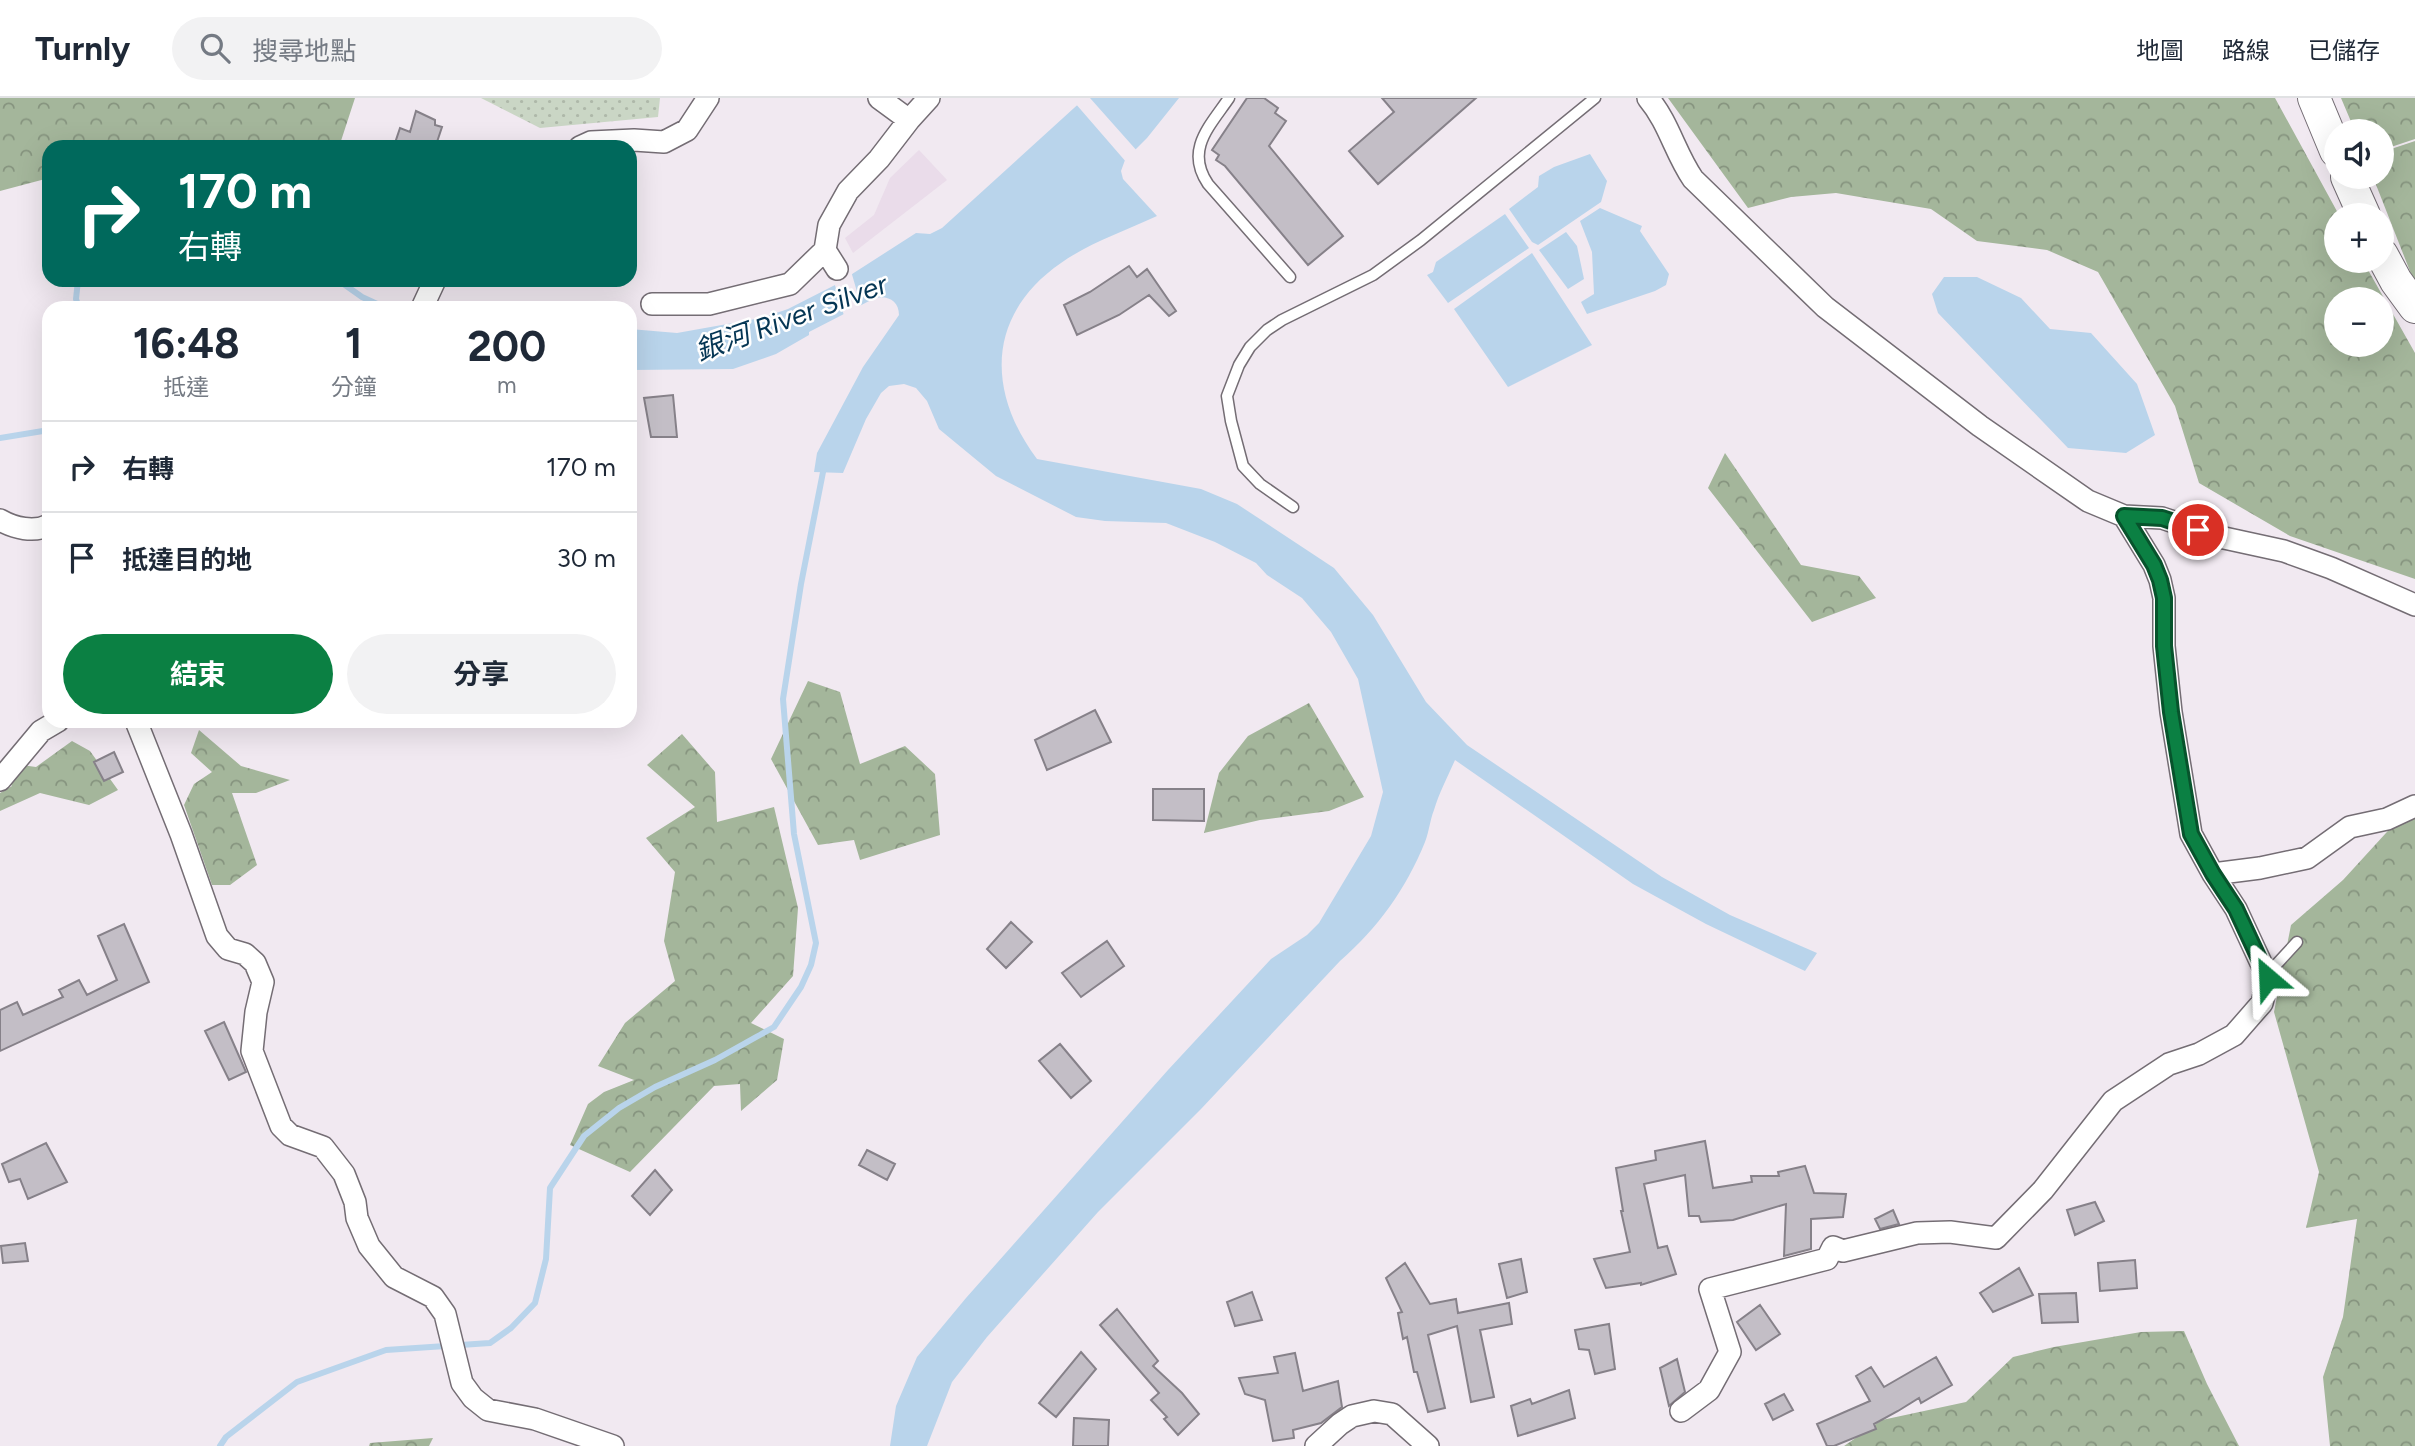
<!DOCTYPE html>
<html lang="zh-TW">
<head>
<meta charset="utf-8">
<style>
	body { margin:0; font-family:Figtree,"Noto Sans TC",sans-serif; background:#f2f2f3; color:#1f2937; height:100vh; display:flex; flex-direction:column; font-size:26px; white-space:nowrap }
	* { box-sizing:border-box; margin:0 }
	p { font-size:23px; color:#747a83 }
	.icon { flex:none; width:38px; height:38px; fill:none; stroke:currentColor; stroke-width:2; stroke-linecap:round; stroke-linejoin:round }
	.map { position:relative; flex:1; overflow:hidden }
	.sheet { position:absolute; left:42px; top:203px; width:595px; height:427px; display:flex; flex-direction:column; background:#fff; border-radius:21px; box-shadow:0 7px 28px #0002 }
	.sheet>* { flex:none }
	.top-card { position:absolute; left:42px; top:42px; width:595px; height:147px; border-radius:21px; box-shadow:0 7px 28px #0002; background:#00695c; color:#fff; overflow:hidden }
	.controls { position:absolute; left:2324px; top:21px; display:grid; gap:14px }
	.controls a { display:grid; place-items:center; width:70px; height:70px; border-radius:50%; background:#fff; box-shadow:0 7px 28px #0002; font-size:35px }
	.pin { position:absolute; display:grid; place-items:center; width:60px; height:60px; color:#fff; margin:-30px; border:4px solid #fff; border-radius:50%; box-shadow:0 2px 7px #0007 }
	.me { position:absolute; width:77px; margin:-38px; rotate:334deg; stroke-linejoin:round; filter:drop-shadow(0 0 5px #0008) }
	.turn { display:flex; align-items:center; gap:24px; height:147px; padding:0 21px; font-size:32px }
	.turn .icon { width:91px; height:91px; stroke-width:2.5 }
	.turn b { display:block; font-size:49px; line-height:60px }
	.eta { display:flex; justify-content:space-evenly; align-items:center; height:119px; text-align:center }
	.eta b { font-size:42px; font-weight:700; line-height:49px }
	.button { display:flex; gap:14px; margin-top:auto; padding:14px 21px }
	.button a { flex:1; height:80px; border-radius:42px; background:#0b8043; color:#fff; font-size:28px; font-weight:700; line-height:80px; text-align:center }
	.button a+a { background:#f2f2f3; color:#1f2937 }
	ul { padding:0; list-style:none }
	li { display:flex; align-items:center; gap:21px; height:91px; padding:0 21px; border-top:2px solid #e0e1e3 }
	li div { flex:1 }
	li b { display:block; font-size:26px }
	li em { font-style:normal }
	header { display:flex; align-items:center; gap:42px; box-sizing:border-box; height:98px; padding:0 35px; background:#fff; border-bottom:2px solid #e0e1e3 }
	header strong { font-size:33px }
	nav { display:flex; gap:38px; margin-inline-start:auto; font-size:24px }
	.search { width:490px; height:63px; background:#f2f2f3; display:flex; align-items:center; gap:18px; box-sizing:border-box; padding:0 24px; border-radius:38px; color:#747a83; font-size:26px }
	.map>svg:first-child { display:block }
	.built { fill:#eadcea }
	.grass { fill:url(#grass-dots) }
	.forest { fill:url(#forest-crowns); fill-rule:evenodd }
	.water { fill:#b9d4eb }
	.pier { fill:#f1e9f1 }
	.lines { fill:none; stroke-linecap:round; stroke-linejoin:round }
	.stream { stroke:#b9d4eb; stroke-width:6 }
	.building { fill:#c3bec6; stroke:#868189; stroke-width:2 }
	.lane-casing { stroke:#746d74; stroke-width:13 }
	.street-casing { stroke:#746d74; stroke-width:24 }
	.secondary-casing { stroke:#746d74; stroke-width:34 }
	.lane { stroke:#fff; stroke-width:10 }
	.street { stroke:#fff; stroke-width:21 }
	.secondary { stroke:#fff; stroke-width:32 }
	.route-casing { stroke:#07532c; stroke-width:18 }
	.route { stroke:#0b8043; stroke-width:12 }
	.labels { text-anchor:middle; stroke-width:5; stroke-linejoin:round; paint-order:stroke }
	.water-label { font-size:28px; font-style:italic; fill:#053654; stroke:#fff }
</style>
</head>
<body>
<header>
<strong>Turnly</strong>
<div class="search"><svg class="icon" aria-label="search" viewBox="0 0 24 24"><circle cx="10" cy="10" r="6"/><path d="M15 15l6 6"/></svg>搜尋地點</div>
<nav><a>地圖</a><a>路線</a><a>已儲存</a></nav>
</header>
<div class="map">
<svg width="2415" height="1348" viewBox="0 0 2415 1348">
	<defs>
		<pattern id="grass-dots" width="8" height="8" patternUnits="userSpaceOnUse" patternTransform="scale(1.75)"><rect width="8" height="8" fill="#cad6c5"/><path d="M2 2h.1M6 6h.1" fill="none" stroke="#aeb8a9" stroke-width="1.8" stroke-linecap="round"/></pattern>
		<pattern id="forest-crowns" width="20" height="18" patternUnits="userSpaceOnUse" patternTransform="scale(1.75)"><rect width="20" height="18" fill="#a4b69b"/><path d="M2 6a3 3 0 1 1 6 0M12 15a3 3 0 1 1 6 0" fill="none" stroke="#86947f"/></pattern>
	</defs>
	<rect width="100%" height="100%" fill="#f1e9f1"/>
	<!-- built -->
	<path class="built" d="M919 52 947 82 853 155 845 140 874 117 890 80Z"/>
	<!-- grass -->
	<path class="grass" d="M481 0H660L658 19 540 30Z"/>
	<!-- forest -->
	<path class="forest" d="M0 0H355L339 49H49V80L0 93Z
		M1668 0H2275L2339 117H2336V163H2363L2415 255V481L2290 438 2199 385 2175 308 2098 174 2047 152 1977 143 1931 111 1836 95 1791 99 1748 110ZM2336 201H2382V247H2336Z
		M2341 0H2415V41L2382 52V33H2355Z
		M2415 43V186L2373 79H2382V54Z
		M1725 355 1801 467 1859 478 1876 500 1812 524 1708 390Z
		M808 583 840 594 860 666 905 648 935 676 940 737 860 762 854 742 818 747 771 661Z
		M1309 605 1364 699 1329 713 1260 722 1204 735 1219 675 1248 638Z
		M199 632 241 668 290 682 256 695H232L257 767 230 787H212L184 707 194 686 212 674 191 655Z
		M682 636 715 674 717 724 774 709 798 810 793 878 751 925 784 941 777 982 741 1013 740 986 714 988 630 1074 570 1047 588 1006 604 994 634 982 598 968 625 925 675 883 664 843 675 774 646 740 695 709 647 667Z
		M72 643 90 653 118 692 89 707 40 695 0 713V695L12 688 0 672V664L36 669Z
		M2415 708V1348H2330L2323 1279 2343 1219 2357 1121 2306 1130 2319 1074 2274 914 2291 827 2343 782 2407 712Z
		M2184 1233 2207 1286 2239 1348H1844L1882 1322 1966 1304 2013 1259 2054 1249 2141 1234Z
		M433 1340 429 1348H369L370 1345Z"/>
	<!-- water -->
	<path class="water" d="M1085 0H1179L1147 40 1125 62 1121 73 1123 81 1157 118C1125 133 1089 145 1061 165 987 216 986 293 1037 361L1201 391 1237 406 1334 470 1373 517 1426 604 1467 647 1662 779 1730 817 1817 855 1805 873 1706 826 1633 786 1455 662C1448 678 1439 695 1434 712 1430 722 1429 734 1425 744 1406 791 1378 830 1340 863L1201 1011 1098 1114 987 1239 952 1284 927 1348H890L896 1308 917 1259 966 1200 1168 972 1271 861 1307 837 1319 825 1371 738 1383 694 1358 581 1331 534 1302 500 1267 477 1256 465 1215 444 1166 425 1105 423 1076 419 996 378 939 331 927 303 916 290 904 286 889 288 881 295 866 321 843 375 814 374 817 355 863 269 899 217C899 203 888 197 875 200L809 234V237L776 256 733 271 630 272V231L677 235 761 220 788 211 835 187 916 135 930 136 942 130Z
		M1590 56 1607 83 1601 104 1538 147 1532 144 1509 111 1538 89 1539 78 1554 69Z
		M1600 110 1642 128 1640 133 1669 176 1666 187 1655 193 1587 216 1581 204 1594 196 1592 154 1580 123Z
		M1505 116 1529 150 1448 205 1427 177 1433 174 1436 164Z
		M1566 134 1577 148 1584 181 1568 191 1539 152Z
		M1532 155 1592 247 1508 289 1454 211Z
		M1944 179H1977L2021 200 2050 231 2091 235 2137 286 2155 337 2126 355 2068 350 1938 215 1932 196Z"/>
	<!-- pier -->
	<path class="pier" d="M1080 0H1090L1138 54 1127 65 1075 5Z
		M851 173 862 211 845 221 834 184Z"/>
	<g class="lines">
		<!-- stream -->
		<path class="stream" d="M78 182 76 201 79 210
			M338 182 362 199 386 210
			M0 340 49 332
			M220 1348 226 1339 297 1284 386 1252 490 1245 511 1230 535 1205 546 1161 550 1090 584 1038 619 1010 655 989 715 962 774 929 801 889 811 867 816 845 794 736 783 601 801 486 824 369"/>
	</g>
	<!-- building -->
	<path class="building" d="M1247 0H1264L1278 10 1275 15 1286 23 1269 48 1343 138 1308 167 1225 68 1216 62 1219 57 1212 52Z
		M1382 0H1476L1378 86 1349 53 1394 14Z
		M416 13 435 22V27L442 29 437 44 446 49H405L395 45 400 30 410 34Z
		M1129 168 1137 179 1147 171 1176 213 1169 218 1149 197 1119 217 1077 237 1064 207 1090 194Z
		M673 297 677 339H651L644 300Z
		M1095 612 1111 644 1047 672 1035 642Z
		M114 654 123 674 104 683 94 664Z
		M1153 691H1204V723L1153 722Z
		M1011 824 1032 844 1006 870 987 851Z
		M124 826 149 884 0 953V912L17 904 23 917 63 899 59 892 79 882 87 897 117 882 98 838Z
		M1107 843 1124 868 1081 899 1062 875Z
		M224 924 246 974 229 982 205 933Z
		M1060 946 1091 983 1071 1000 1039 963Z
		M1705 1043 1713 1090 1752 1084 1751 1078H1779L1778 1074 1805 1068 1814 1095 1846 1096 1843 1119 1811 1121V1151L1784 1158 1786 1106 1733 1122 1701 1124 1699 1118H1689L1685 1077 1644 1086 1658 1150 1667 1148 1676 1176 1641 1187V1185L1606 1190 1594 1161 1630 1154 1621 1113H1623L1616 1070 1656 1062 1655 1053Z
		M46 1045 67 1084 28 1101 20 1081 9 1084 2 1066Z
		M867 1052 895 1066 887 1082 859 1067Z
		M655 1072 672 1092 650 1117 632 1098Z
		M2095 1104 2104 1123 2075 1137 2067 1112Z
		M1893 1112 1899 1126 1880 1131 1875 1121Z
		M25 1145 28 1163 3 1165 1 1148Z
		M1521 1161 1527 1194 1507 1200 1499 1166Z
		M2135 1162 2137 1190 2100 1193 2098 1165Z
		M1405 1165 1430 1206 1456 1201 1458 1215 1509 1205 1512 1226 1480 1232 1494 1299 1471 1304 1457 1228 1428 1237 1445 1310 1428 1314 1417 1274H1414L1407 1239 1403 1241 1398 1215 1402 1214 1386 1180Z
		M2019 1170 2033 1197 1993 1214 1980 1195Z
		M1252 1194 1262 1222 1235 1228 1227 1204Z
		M2076 1195 2078 1224 2042 1225 2039 1196Z
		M1760 1207 1780 1236 1756 1252 1737 1224Z
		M1117 1211 1158 1263 1153 1268 1182 1295 1199 1316 1178 1337 1164 1321 1167 1319 1151 1302 1159 1295 1100 1227Z
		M1609 1226 1615 1271 1595 1276 1589 1252 1579 1251 1575 1232Z
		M1081 1254 1096 1271 1056 1319 1039 1305Z
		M1295 1255 1303 1293 1338 1283 1342 1309 1321 1325 1293 1332 1294 1340 1273 1343 1265 1302 1245 1296 1239 1280 1278 1275 1274 1259Z
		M1936 1259 1952 1287 1921 1305 1919 1300 1898 1313 1874 1326 1876 1331 1834 1348H1827L1817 1326 1870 1303 1856 1278 1871 1269 1884 1289Z
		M1677 1261 1685 1294 1669 1308 1660 1270Z
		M1569 1292 1575 1320 1518 1338 1511 1308 1530 1301 1532 1306Z
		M1784 1296 1793 1312 1773 1322 1765 1306Z
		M1074 1320 1109 1322 1108 1348H1073Z"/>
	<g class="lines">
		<!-- lane casing -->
		<g class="lane-casing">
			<path id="lane" d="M1229 0C1209 29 1185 52 1208 86L1290 179
				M1293 409 1260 386 1243 368 1231 323 1227 298 1239 267 1250 249 1267 232 1282 222 1373 177 1421 142 1595 0
				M2268 880 2275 868 2297 844"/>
		</g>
		<!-- street casing -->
		<g class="street-casing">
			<path id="street" d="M879 0 909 22
				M1648 0C1669 25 1675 55 1693 81L1825 209 1980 328 2088 403 2124 418 2154 467 2160 482 2164 500V548L2171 614 2191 736 2213 776 2236 811 2268 880 2262 905 2234 937 2199 956 2169 966 2113 1003 2043 1092 1996 1140 1950 1134 1917 1135 1843 1153 1833 1149 1827 1161 1710 1191 1730 1254 1709 1292 1681 1313
				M580 49 591 44 634 42 664 44 687 32 708 0
				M825 152 837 171
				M652 206H709L790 186 825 152 829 127 848 93 879 61 909 22 929 0
				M422 210 435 182
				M2124 418 2162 420 2215 438 2284 453 2331 470 2415 507
				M0 422C14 430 34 435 49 427
				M136 623 181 736 217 838 228 851 245 856 255 865 263 884 256 914 252 953 281 1028 290 1037 323 1049 344 1076 355 1104 357 1120 369 1148 394 1179 433 1199 445 1216 462 1285 473 1300 488 1312 535 1321 613 1348
				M0 682 41 633 58 623
				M2213 776 2260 770 2307 760 2350 729 2387 721 2415 708
				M1316 1348 1340 1326 1352 1318 1374 1313 1392 1316 1428 1348"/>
		</g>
		<!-- secondary casing -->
		<g class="secondary-casing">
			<path id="secondary" d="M2314 0 2336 53
				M2347 79 2364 117
				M2382 157 2396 183 2415 209"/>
		</g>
		<!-- lane -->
		<use href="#lane" class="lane"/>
		<!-- street -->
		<use href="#street" class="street"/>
		<!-- secondary -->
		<use href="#secondary" class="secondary"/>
	</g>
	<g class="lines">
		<!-- route casing -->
		<g class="route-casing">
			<path id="route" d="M2198 432 2162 420 2124 418 2154 467 2160 482 2164 500V548L2171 614 2191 736 2213 776 2236 811 2268 880"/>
		</g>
		<!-- route -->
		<use href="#route" class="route"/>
	</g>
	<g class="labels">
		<!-- water labels -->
		<g class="water-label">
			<text transform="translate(791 219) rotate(-20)" y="10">銀河 River Silver</text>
		</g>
	</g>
</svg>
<div class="controls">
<a><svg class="icon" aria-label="sound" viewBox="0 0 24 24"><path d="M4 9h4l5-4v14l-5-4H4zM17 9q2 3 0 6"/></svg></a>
<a>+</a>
<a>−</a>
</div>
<div class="pin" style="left:2198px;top:432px;background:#d93025"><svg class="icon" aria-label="arrive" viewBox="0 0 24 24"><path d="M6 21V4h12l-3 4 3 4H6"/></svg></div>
<svg class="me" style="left:2268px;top:880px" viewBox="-20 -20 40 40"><path d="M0-17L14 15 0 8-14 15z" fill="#0b8043" stroke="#fff" stroke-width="4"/></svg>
<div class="top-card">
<div class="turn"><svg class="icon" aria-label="right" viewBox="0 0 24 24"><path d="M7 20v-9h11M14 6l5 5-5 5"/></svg><div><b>170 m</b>右轉</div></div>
</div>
<section class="sheet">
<div class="eta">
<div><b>16:48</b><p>抵達</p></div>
<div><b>1</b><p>分鐘</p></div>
<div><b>200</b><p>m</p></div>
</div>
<ul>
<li><svg class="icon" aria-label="right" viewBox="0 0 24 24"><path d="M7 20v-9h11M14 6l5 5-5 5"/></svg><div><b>右轉</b></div><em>170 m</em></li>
<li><svg class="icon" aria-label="arrive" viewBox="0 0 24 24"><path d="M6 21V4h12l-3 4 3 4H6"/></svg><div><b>抵達目的地</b></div><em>30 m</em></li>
</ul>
<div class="button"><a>結束</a><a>分享</a></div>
</section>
</div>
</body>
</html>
